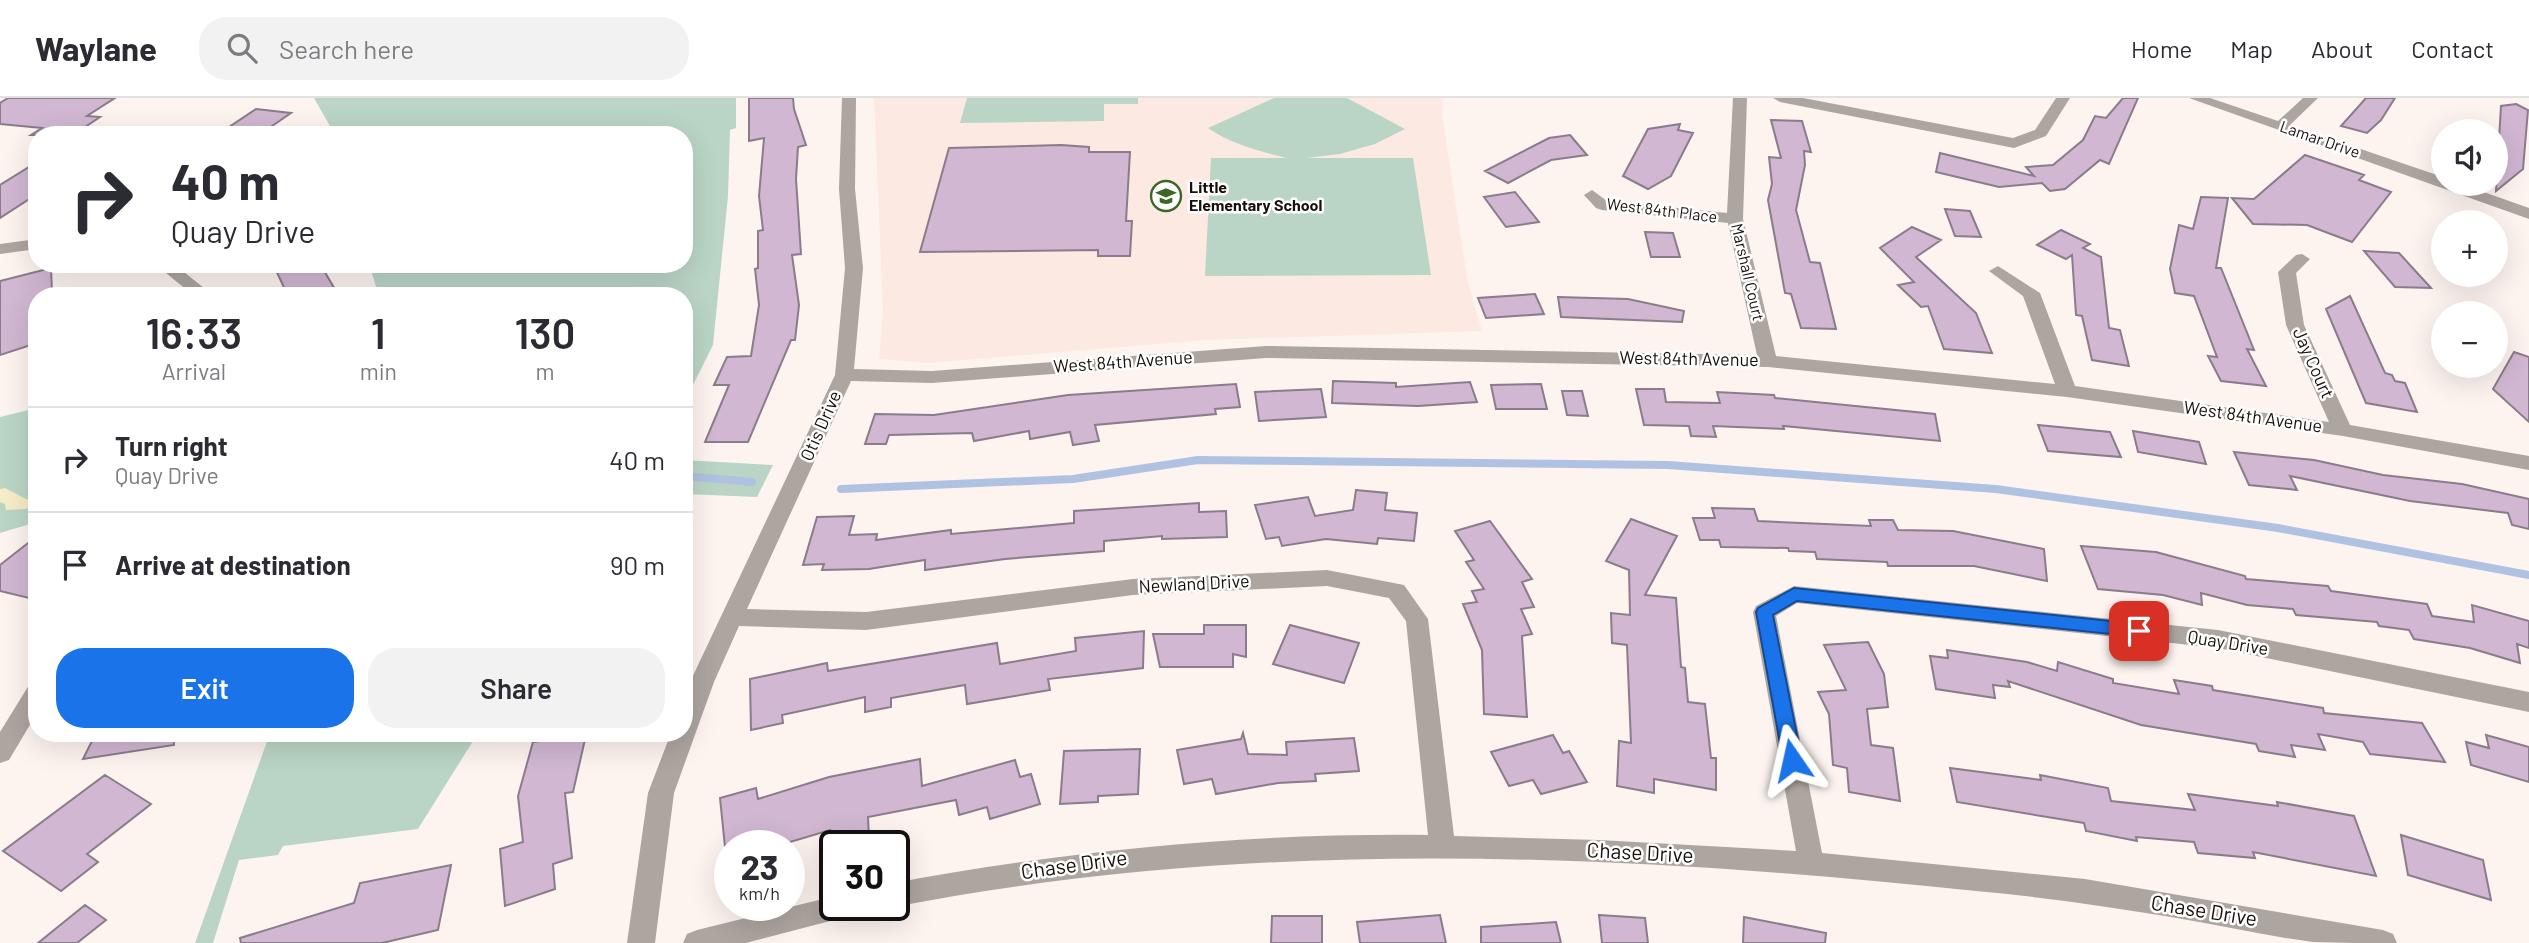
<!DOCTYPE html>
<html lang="en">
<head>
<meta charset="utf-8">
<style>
	body { margin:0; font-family:Barlow,sans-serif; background:#f2f2f3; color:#2b2b33; height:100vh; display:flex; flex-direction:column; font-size:26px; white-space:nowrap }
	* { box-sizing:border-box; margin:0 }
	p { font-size:23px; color:#7c7c81 }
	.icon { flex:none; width:38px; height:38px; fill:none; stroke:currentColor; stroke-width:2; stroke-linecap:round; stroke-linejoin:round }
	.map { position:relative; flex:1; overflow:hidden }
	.sheet { position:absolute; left:28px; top:189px; width:665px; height:455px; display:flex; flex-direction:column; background:#fff; border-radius:28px; box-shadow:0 7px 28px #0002 }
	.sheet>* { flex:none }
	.top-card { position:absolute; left:28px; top:28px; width:665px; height:147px; border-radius:28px; box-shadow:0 7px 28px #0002; background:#fff; color:#2b2b33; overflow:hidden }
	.buttons { position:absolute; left:2431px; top:21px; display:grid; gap:14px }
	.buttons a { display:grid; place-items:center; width:77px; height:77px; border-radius:50%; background:#fff; box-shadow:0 7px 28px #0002; font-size:35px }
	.speed { position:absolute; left:714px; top:732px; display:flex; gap:14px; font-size:35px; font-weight:700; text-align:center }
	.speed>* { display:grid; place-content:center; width:91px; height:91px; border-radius:50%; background:#fff; box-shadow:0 7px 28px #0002; line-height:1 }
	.speed small { font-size:18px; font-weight:400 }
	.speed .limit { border:4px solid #111; border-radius:10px; background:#fff; color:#111 }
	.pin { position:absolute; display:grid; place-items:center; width:60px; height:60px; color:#fff; margin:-30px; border-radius:14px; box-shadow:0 4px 10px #0006 }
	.me { position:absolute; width:77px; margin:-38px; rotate:349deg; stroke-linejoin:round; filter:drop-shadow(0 0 5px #0008) }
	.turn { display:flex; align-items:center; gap:24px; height:147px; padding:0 28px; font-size:32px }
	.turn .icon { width:91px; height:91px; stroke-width:2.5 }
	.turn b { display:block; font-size:49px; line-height:60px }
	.eta { display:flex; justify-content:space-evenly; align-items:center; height:119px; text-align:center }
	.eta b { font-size:42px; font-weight:600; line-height:49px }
	.button { display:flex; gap:14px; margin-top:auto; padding:14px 28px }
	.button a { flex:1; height:80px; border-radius:28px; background:#1a73e8; color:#fff; font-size:28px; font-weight:600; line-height:80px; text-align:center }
	.button a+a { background:#f2f2f3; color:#2b2b33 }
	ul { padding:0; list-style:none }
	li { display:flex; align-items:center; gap:21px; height:105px; padding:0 28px; border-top:2px solid #e1e1e2 }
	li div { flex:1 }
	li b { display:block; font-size:26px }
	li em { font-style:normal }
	header { display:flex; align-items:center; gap:42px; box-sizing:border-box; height:98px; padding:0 35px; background:#fff; border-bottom:2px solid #e1e1e2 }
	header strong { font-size:33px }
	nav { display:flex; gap:38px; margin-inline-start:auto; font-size:24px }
	.search { width:490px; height:63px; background:#f2f2f3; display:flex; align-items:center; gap:18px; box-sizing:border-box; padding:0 24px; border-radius:28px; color:#7c7c81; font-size:26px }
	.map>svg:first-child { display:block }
	.built { fill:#fce9e2 }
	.green { fill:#bad5c6 }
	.sand { fill:#f6ecc7 }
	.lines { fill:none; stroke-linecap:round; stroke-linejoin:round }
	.stream { stroke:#b0c2e1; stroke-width:8 }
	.building { fill:#d1b7d2; stroke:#8a7c8a; stroke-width:2 }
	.minor { fill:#ada59f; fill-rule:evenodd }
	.route { fill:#1a73e8; stroke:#114b97; stroke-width:2 }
	.labels { text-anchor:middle; stroke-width:5; stroke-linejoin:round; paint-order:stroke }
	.far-street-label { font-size:16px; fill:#160f0c; stroke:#fff }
	.far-poi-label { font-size:16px; font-weight:bold; fill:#160f0c; stroke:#fff; text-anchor:start }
	.street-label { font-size:18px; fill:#160f0c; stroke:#fff }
	.near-street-label { font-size:21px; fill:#160f0c; stroke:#fff }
</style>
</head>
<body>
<header>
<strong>Waylane</strong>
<div class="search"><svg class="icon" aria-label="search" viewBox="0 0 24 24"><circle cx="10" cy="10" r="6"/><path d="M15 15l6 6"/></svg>Search here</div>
<nav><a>Home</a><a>Map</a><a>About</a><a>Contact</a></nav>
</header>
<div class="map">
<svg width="2529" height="845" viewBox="0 0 2529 845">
	<rect width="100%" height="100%" fill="#fdf4f0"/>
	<!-- built -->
	<path class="built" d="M874 0H1443L1442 16 1467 180 1482 233 1206 242 928 265 879 261 883 215Z"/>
	<!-- green -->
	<path class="green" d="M314 0H736V30L730 32 728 98 713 247 684 305V198H379L369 166H684V37H335Z
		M967 0H1138V6H1104V23L960 25Z
		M1274 0H1347L1405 31 1375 46 1340 56 1306 60H1413L1431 177 1205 178 1211 60H1286C1257 52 1233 47 1208 30Z
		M37 310V424L0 435V319Z
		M684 362 773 367 757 399 684 396Z
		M270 635H478L418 731 283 748 278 757 239 762 213 845H195Z"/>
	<!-- sand -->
	<path class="sand" d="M5 390 34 405 26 411 6 412 5 406 0 404V391Z"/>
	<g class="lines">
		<!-- stream -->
		<path class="stream" d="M684 378 752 384
			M841 391 1073 381 1198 362 1668 367 1996 391 2278 430 2529 477"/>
	</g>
	<!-- building -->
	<path class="building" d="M8 0H115L87 18 100 19 73 37H31L42 30 0 26V5Z
		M749 0H793L794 11 806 47 798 49 796 81 801 156 792 157 799 207 795 242H791L748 344H705L729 287H714L727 259 751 258 759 207 755 171 758 170V133L763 132 759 98 764 40 749 43Z
		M2123 0H2138L2109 66 2100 62 2065 91 2050 93 2042 85 1999 89 1936 74 1940 55 2034 78 2026 69 2053 67 2083 42 2095 18 2106 20Z
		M2366 0H2395L2381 22 2367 35 2341 28Z
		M2516 6 2528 12 2523 71 2496 93 2501 8Z
		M256 11 291 15 259 37H217Z
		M1771 22 1802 23 1811 54 1804 53 1805 67 1796 112 1810 164 1820 165 1836 231 1801 230 1791 196 1785 195 1768 102 1772 86 1769 59 1781 60Z
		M1680 26 1678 32 1693 35 1671 78 1648 91 1623 78 1648 31Z
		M1570 37 1587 57 1551 62 1508 85 1485 73 1549 40Z
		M1061 47 1089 49V54H1130L1126 123H1132L1130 158H1098V152L920 154 949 50Z
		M2305 57 2364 77 2359 82 2391 94 2352 144 2307 127 2253 126 2232 100 2254 101Z
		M37 64V96L0 120V87Z
		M1515 94 1539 124 1506 129 1484 99Z
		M2201 99 2228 100 2216 170H2221L2254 252 2247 251 2266 288 2221 283 2208 258 2217 259 2194 198 2175 195 2170 171 2179 127 2193 131Z
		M1945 111 1970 113 1981 139 1955 138Z
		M1912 129 1941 142 1916 159 1976 215 1992 255 1944 251 1928 208 1921 209 1898 187 1914 184 1880 150Z
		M2061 132 2090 146 2083 150 2101 159 2109 230 2120 232 2129 268 2092 262 2082 218 2076 217 2072 157 2066 161 2037 147Z
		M1645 134 1673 135 1680 159H1651Z
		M2364 153 2399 155 2431 190 2395 189Z
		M273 166H320L339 198H288Z
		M51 170 52 194 37 198V245L0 257V183Z
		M1535 196 1544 216 1486 220 1478 200Z
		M2350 198 2385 275 2392 277 2395 283 2405 285 2417 314 2366 305 2326 211Z
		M1558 199 1628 201 1684 213 1682 224 1561 219Z
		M2514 254 2529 259V324L2493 291Z
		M1333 283 1396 285V289L1470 284 1477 304 1418 308 1332 305Z
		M1236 286 1240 309 1215 311 1216 316 1095 327 1099 343 1073 347 1070 334 1030 341 1029 333 974 343 972 335 889 337 886 346H865L875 316 934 317 1068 297Z
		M1541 286 1547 311H1496L1491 287Z
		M1321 291 1326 319 1259 323 1255 294Z
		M1636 291H1664L1666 304 1720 305 1717 294 1774 297 1775 300 1935 316 1940 343 1783 328 1784 331 1713 328 1716 339 1691 338 1689 328 1644 327Z
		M1562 293H1582L1588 318 1567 317Z
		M2038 327 2110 334 2121 359 2048 353Z
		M2133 333 2199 344 2206 366 2138 354Z
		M2234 354 2314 362 2383 377 2462 386 2529 401V431L2512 427 2508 415 2410 403 2290 378 2297 392 2249 387Z
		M1356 392 1387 395 1385 412 1417 415 1414 443 1378 440 1377 446 1326 441 1282 448 1279 439 1266 441 1255 407 1308 399 1315 418 1353 412Z
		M1199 405V414L1226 413 1227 439 1162 441V438L1104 443V453L1005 461 925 472V462L869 471 822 472 824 466 803 467 817 419 854 418 849 437 877 436 876 442 951 432V436L1074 425V413Z
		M1712 410 1754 411 1758 423 1871 428 1869 422H1893L1898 432 1953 433 2044 451 2047 483 1974 468H1888L1887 464 1817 461 1815 454 1789 453 1788 450 1721 449 1719 442H1700L1693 420H1715Z
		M1631 421 1677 438 1645 497 1676 500 1681 569 1685 570 1688 604 1705 606 1711 660H1716V692L1654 681V695L1617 688 1619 643 1631 645 1627 547 1612 545 1611 515 1630 517 1629 472 1606 463Z
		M1490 423 1532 481 1522 484 1534 509 1521 511 1532 536 1522 538 1527 619 1484 616 1482 552 1463 506 1477 504 1472 493 1484 491 1466 464 1474 462 1455 433Z
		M37 438V494L29 500 0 493V467Z
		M2081 448 2156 454 2245 478 2246 481 2328 488 2331 493 2427 506 2432 518 2474 524 2472 507 2529 523V550L2517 546 2520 565 2470 550 2414 541 2409 532 2379 528 2377 524 2296 517 2293 511 2247 507 2201 495 2202 507 2163 497 2098 491Z
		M1204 527H1246V559L1233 556V569H1160L1153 536H1204Z
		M1290 527 1359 545 1344 585 1273 566Z
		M1144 533 1143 570 1048 581 1050 592 967 606 965 587 891 600V609L865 614V599L782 617 783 625 751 632 750 581 827 565 828 573 997 545 1000 566 1076 553 1075 540Z
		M1868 544 1884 576 1888 609 1867 611 1871 647 1893 650 1900 703 1849 694 1847 670 1833 667 1829 616 1818 594 1846 592 1824 547Z
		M1947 552 2027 564 2057 573 2058 564 2113 581V585L2179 596 2174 582 2212 588 2213 592 2323 610 2324 615 2422 625 2445 664 2370 656 2363 644 2318 636 2325 652 2291 647 2295 659 2259 653 2256 646 2141 627 2008 583 2010 589 1993 587 1995 600 1936 591 1930 558 1948 560Z
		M96 635H173L174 647 83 661Z
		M1243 635 1248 656 1287 657 1286 644 1354 640 1359 673 1315 676 1316 683 1278 685 1216 696 1212 681 1184 686 1177 652 1241 641Z
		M586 637 573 694 565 695 572 760 553 766 555 791 505 808 500 751 523 744 518 698 533 644Z
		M1553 637 1563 655 1569 653 1587 684 1541 696 1533 682 1509 688 1491 654Z
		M2486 637 2529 649V684L2471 667 2466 644 2489 650Z
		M1140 651 1138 696 1098 698V704L1060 706 1064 653Z
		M920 661 922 688 1015 662 1020 679 1031 676 1040 706 990 721 987 709 959 717 956 702 868 719 869 741 830 749V732L780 747H755L754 740 725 749 720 700 756 690 758 701 829 679Z
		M1950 670 2041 682 2040 677 2108 690 2111 703 2195 712 2188 696 2278 708 2277 704 2354 718 2376 778 2253 754 2255 760 2198 755 2194 744 2136 739 2137 743 2086 733 2084 725 1957 704Z
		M105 677 151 706 87 756 98 764 61 793 3 753Z
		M2401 737 2483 762 2491 802 2408 777Z
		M451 767 438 832 382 845H241L240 840 354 805 360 785Z
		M85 807 106 822 77 845H38Z
		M1440 817 1446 845H1360L1357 824Z
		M1599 817 1645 820 1648 845H1602Z
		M1272 818H1322V845H1271Z
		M1744 819 1826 835 1825 845H1743Z
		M1556 824 1561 845H1481V829Z"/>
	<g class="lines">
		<!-- minor -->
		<path class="minor" d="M842 0H856L855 91 863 170 854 271 932 273 1266 248 1757 257 1728 125 1602 112 1596 110 1584 97 1592 92 1607 103 1727 115 1733 0H1747L1743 121 1776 258 2055 286 2023 198 1989 173 1998 168 2040 195 2075 288 2329 324 2286 227 2278 174 2296 157 2302 156 2310 161 2296 175 2304 227 2350 327 2529 358V372L2343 338 2067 299 1768 269 1266 260 932 285 851 283 747 511 866 514 1133 481 1327 472 1404 487 1428 521 1454 738 1599 742 1796 753 1753 514 1756 508 1794 488 2218 532 2529 594V614L2218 550 1797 505 1776 518 1822 755 2085 781 2383 832 2393 836 2397 845C2370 845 2340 845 2313 844 2266 838 2219 827 2171 819 2106 808 2041 799 1976 793 1613 755 1253 739 894 809L888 807H894V785C1071 752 1249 735 1428 737L1406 523 1389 500 1327 488 1133 497 866 532 739 528 714 584 674 695 655 845H627L648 695 671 635H684V600L690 584 835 277 845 170 839 91Z
			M1773 0H1803L2013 40 2035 32 2056 0H2070L2046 38 2014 50 1780 4Z
			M2189 0H2210L2278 23 2303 0H2318L2290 27 2443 79V86H2461L2529 110V121Z
			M37 141V151L0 156V146Z
			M155 166H174L214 198H194Z
			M37 585V615L9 662 0 665V634L29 587Z
			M835 798V807H860L857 816 746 845H683L687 836 697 832Z"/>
	</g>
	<!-- route -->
	<path class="route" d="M1794 490 2139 526 2147 533 2139 539 1797 503 1773 517 1802 662 1799 667H1786L1783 662 1756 514 1758 510Z"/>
	<!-- icons -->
	<defs>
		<g id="school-ring" transform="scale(1.575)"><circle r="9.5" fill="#fff" stroke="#3b6725" stroke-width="1.5"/><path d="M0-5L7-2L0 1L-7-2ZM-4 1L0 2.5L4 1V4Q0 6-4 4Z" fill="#3b6725"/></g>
	</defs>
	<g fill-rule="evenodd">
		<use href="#school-ring" x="1166" y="98"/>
	</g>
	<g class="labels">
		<!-- far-street labels -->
		<g class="far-street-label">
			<text transform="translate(2320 41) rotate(19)" y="6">Lamar Drive</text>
			<text transform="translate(1662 112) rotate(7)" y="6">West 84th Place</text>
			<text transform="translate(1748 174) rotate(77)" y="6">Marshall Court</text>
		</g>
		<!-- far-poi labels -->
		<g class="far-poi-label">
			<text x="1189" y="95">Little<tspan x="1189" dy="18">Elementary School</tspan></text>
		</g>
		<!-- street labels -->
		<g class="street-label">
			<text transform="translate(1689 261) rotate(1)" y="6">West 84th Avenue</text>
			<text transform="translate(1123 264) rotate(-4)" y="6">West 84th Avenue</text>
			<text transform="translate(2313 265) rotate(66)" y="6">Jay Court</text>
			<text transform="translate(2253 319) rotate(8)" y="6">West 84th Avenue</text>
			<text transform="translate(821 328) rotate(-66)" y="6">Otis Drive</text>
			<text transform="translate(1194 486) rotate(-3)" y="6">Newland Drive</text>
			<text transform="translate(2228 545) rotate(9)" y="6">Quay Drive</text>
		</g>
		<!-- near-street labels -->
		<g class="near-street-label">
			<text transform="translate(1640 755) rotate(3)" y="7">Chase Drive</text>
			<text transform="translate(1074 767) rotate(-8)" y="7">Chase Drive</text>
			<text transform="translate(2204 813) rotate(9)" y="7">Chase Drive</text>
		</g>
	</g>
</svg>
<div class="buttons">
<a><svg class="icon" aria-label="sound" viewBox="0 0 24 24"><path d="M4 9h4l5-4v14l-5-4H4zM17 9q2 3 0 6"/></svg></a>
<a>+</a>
<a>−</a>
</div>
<div class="speed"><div>23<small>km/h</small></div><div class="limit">30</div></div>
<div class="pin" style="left:2139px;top:533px;background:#d93025"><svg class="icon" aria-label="arrive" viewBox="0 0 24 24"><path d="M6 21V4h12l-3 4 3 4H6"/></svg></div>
<svg class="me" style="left:1792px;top:662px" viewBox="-20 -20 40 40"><path d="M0-17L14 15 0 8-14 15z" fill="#1a73e8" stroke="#fff" stroke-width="4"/></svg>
<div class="top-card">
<div class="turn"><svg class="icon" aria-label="right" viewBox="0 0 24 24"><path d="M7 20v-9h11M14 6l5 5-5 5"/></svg><div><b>40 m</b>Quay Drive</div></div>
</div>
<section class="sheet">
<div class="eta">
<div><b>16:33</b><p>Arrival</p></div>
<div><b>1</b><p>min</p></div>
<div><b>130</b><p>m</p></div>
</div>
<ul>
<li><svg class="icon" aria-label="right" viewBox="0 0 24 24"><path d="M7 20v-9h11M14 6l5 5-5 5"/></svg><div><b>Turn right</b><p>Quay Drive</p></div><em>40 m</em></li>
<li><svg class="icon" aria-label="arrive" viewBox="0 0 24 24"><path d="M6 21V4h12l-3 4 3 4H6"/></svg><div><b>Arrive at destination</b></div><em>90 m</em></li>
</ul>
<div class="button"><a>Exit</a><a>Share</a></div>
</section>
</div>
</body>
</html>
